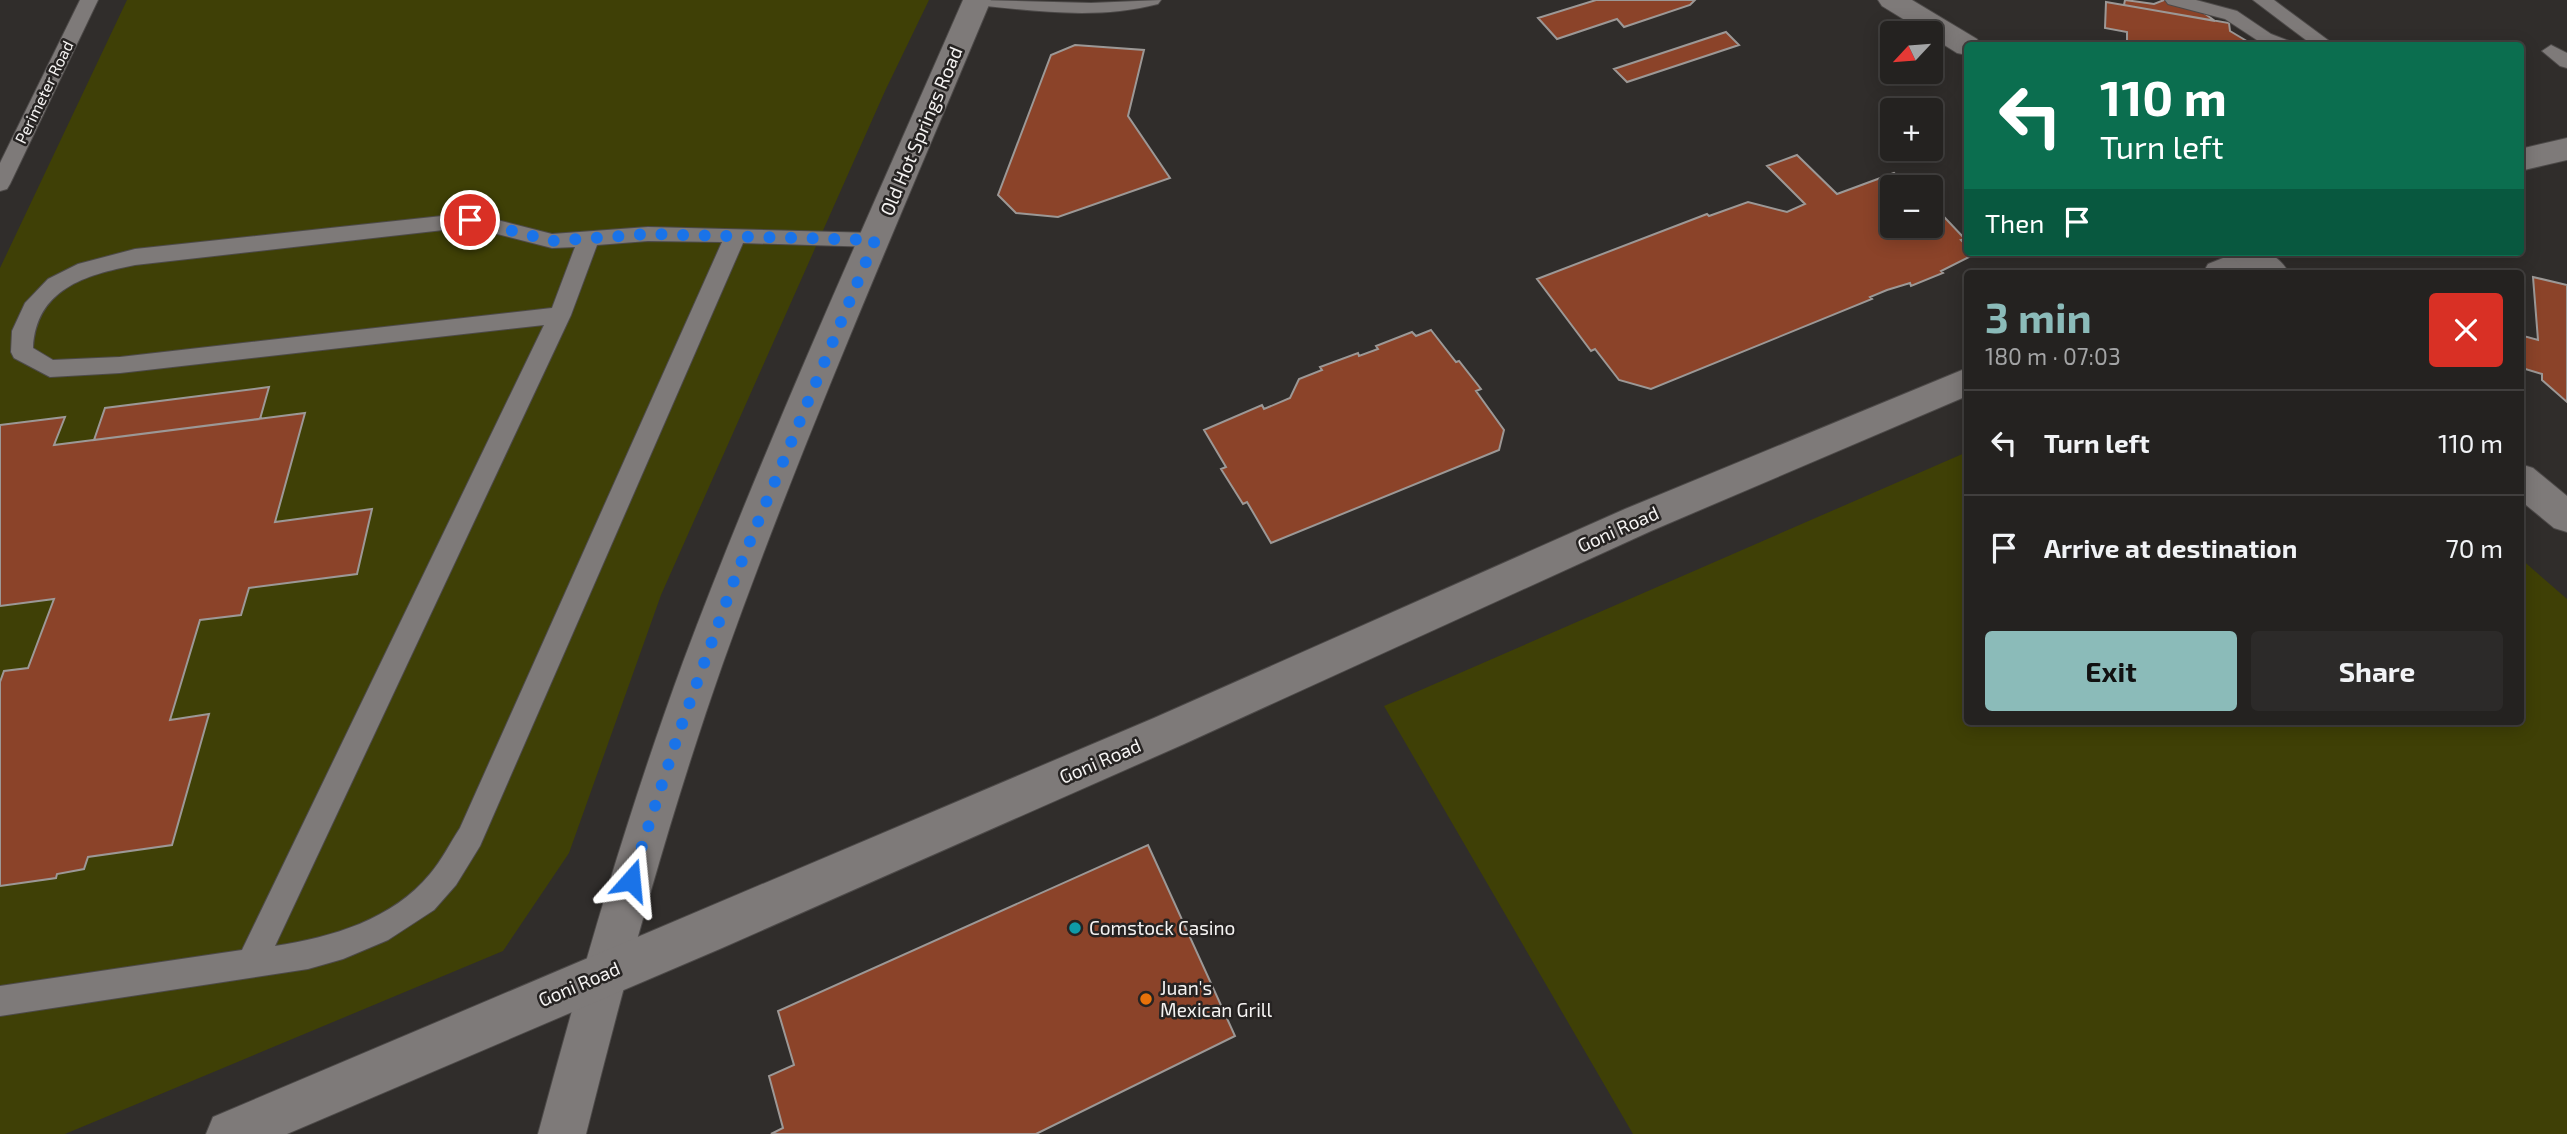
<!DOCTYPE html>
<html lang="en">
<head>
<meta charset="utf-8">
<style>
	body { margin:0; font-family:"Exo 2",sans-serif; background:#2c2a29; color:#f1f3f6; height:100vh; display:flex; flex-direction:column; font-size:26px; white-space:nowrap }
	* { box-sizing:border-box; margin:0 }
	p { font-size:23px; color:#a3a4a5 }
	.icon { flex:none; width:38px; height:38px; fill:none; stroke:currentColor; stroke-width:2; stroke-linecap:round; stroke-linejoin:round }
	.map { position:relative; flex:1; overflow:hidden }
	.side { position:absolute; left:1964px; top:270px; width:560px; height:455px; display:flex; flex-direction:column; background:#242220; border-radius:7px; box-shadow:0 4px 18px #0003,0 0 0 2px #413f3e }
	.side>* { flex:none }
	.banner { position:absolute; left:1964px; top:42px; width:560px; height:214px; border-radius:7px; box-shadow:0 4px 18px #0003,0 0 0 2px #413f3e; background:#0b6e4f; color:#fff; overflow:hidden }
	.needle { width:46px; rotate:244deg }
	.tools { position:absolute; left:1880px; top:21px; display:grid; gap:14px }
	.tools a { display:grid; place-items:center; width:63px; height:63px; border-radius:7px; background:#242220; box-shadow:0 4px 18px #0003,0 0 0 2px #413f3e; font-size:35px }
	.pin { position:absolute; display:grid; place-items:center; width:60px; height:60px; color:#fff; margin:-30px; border:4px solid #fff; border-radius:50%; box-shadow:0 2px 7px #0007 }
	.me { position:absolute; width:77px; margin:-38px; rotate:18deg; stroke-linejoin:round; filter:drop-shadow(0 0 5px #0008) }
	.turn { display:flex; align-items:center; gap:24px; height:147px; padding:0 21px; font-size:32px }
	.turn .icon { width:91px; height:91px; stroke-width:2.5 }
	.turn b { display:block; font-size:49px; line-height:60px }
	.then { display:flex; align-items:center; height:66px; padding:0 21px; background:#0003; gap:14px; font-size:26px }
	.round { display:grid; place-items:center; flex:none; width:74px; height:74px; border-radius:7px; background:#2c2a29 }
	.summary { display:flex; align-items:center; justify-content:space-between; height:119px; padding:0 21px }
	h1 { font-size:42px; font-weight:700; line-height:52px; color:#8bbbb9 }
	.primary-button { display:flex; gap:14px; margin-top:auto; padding:14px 21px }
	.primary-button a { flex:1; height:80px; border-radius:7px; background:#8bbbb9; color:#111; font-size:28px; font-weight:700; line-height:80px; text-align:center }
	.primary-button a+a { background:#2c2a29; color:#f1f3f6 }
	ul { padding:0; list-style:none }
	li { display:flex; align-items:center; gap:21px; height:105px; padding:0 21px; border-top:2px solid #413f3e }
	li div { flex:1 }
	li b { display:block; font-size:26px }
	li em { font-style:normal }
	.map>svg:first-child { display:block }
	.green { fill:#3f4006 }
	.building { fill:#8b4329; stroke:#9c9896; stroke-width:2 }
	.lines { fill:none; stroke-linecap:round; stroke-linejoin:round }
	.service-casing { stroke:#4d4a49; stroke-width:2 }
	.minor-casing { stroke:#4d4a49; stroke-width:2 }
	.tertiary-casing { stroke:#4d4a49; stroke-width:2 }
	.secondary-casing { stroke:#4d4a49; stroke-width:2 }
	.service { fill:#7e7a79; fill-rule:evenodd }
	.minor { fill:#7e7a79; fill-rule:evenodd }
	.tertiary { fill:#7e7a79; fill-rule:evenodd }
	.secondary { fill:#7e7a79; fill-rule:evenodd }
	.route { stroke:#1a73e8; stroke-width:12; stroke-dasharray:0 21.6 }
	.culture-dot { fill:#0f9aa8; stroke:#262322; stroke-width:2.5 }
	.food-dot { fill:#e8710a; stroke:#262322; stroke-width:2.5 }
	.labels { text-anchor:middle; stroke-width:5; stroke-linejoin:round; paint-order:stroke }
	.far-street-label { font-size:16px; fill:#f5f3f2; stroke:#262322 }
	.street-label { font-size:19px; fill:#f5f3f2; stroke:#262322 }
	.poi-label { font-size:19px; fill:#f5f3f2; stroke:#262322; text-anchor:start }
</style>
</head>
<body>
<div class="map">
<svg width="2567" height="1134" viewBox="0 0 2567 1134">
	<rect width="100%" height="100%" fill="#302d2b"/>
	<!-- green -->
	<path class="green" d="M127 0H929L885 91 661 595 569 853 503 951 65 1134H0V268Z
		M1967 452V721H2520V558L2567 599V1134H1633L1384 706Z"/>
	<!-- building -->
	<path class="building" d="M1596 0H1695L1690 5 1624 27 1617 19 1557 39 1538 18Z
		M2125 0 2154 4 2164 0H2186L2215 21 2124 5Z
		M2106 2 2229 23 2230 31 2255 46H2127V32L2105 28Z
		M1726 32 1739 45 1627 82 1614 69Z
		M1075 45 1144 50 1128 116 1170 178 1058 217 1016 213 998 195 1051 55Z
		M1797 155 1837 194 1894 173 1909 187H1892V226H1930V202L1965 239 1961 240 1967 246V252L1975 254 1941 271 1943 273 1911 286 1910 283 1887 290 1870 297 1872 299 1651 389 1619 380 1595 349 1591 351 1537 279 1707 214 1709 216 1748 202 1787 212 1805 204 1767 166Z
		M2533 277 2567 285V402L2542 380V374L2522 368 2520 335 2538 340Z
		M1431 330 1456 362 1459 361 1481 389 1476 391 1504 430 1499 450 1271 543 1247 502 1243 504 1221 469 1226 467 1204 430 1262 405 1264 409 1290 398 1299 379 1322 370 1320 367 1358 353 1359 356 1378 349 1376 346 1412 332 1416 336Z
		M269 387 260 419 94 440 105 408Z
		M305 413 275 522 372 509 357 574 249 588 241 615 200 620 170 720 209 714 172 845 88 857 84 869 57 874 56 878 0 886V682L4 671 28 668 54 599 0 606V425L65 417 54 445Z
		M1148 845 1235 1036 1036 1134H771L783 1128 769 1076 794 1065 778 1011Z"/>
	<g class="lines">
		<!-- service casing -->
		<g class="service-casing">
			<path id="service" d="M80 0H98L10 184 7 189 0 191V163Z
				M977 0 1091 3 1161 0 1158 4C1100 19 1045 12 986 6Z
				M2165 0H2196L2237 11 2271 34 2292 42 2294 46H2266L2225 19 2168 4Z
				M2253 0H2274L2336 46H2314Z
				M2551 45 2567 53V68L2560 66 2542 51Z
				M470 213 552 234 648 227 875 233 882 235 885 240 882 245 875 247 743 243 480 846 456 885 434 910 388 940 343 959 308 969 0 1016V986L242 950 544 325 120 373 50 377 14 358 11 352 12 331 25 303 48 279 78 264 135 249ZM470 227 552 248 575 247 552 308 120 357 53 360 33 348C36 289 85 275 135 265ZM648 241 722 242 460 828C450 843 442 860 430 874 392 920 332 937 275 946L571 315 597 245Z"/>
		</g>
		<!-- minor casing -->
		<g class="minor-casing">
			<path id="minor" d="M963 0H991C899 220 803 438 723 663 669 817 626 975 586 1134H538C581 975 626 817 683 662 767 438 867 220 963 0Z
				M2567 138V160L2520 171V149Z"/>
		</g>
		<!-- tertiary casing -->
		<g class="tertiary-casing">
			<path id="tertiary" d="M2238 252H2268L2271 258C2259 280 2226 273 2203 273L2208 264Z
				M1967 368V396L1651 531 1184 744 722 948 287 1134H206L213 1117 1154 718 1625 509Z"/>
		</g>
		<!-- secondary casing -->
		<g class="secondary-casing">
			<path id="secondary" d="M1878 0H1912L1977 39 1981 46H1967V55L1957 53 1930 36V33H1926L1882 6Z
				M2231 252C2257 252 2274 247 2289 273H2250L2235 260Z
				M2520 464 2533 468 2567 496V532L2554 528 2520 500Z"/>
		</g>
		<!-- service -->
		<use href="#service" class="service"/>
		<!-- minor -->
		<use href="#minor" class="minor"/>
		<!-- tertiary -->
		<use href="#tertiary" class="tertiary"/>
		<!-- secondary -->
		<use href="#secondary" class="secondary"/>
	</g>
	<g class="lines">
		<!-- route -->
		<path class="route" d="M470 220 552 241 648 234 875 240 736 575 678 735 631 880"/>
	</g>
	<!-- markers -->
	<circle class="culture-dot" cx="1075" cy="928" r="7"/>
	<circle class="food-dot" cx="1146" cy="999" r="7"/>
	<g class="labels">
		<!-- far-street labels -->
		<g class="far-street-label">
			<text transform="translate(44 92) rotate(-64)" y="6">Perimeter Road</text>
		</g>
		<!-- street labels -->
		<g class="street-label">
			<text transform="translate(921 131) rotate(-67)" y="7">Old Hot Springs Road</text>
			<text transform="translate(1618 529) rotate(-24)" y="7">Goni Road</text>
			<text transform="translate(1100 761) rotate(-23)" y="7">Goni Road</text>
			<text transform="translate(579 984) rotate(-23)" y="7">Goni Road</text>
		</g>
		<!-- poi labels -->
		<g class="poi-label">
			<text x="1089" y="935">Comstock Casino</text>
			<text x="1160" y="995">Juan's<tspan x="1160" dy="22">Mexican Grill</tspan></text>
		</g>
	</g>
</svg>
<div class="tools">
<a><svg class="needle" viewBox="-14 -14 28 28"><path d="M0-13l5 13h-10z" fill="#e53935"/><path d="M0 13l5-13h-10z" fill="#a3a4a5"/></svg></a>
<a>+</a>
<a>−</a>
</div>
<div class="pin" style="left:470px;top:220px;background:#d93025"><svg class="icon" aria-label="arrive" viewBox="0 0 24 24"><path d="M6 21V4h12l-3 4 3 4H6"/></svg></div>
<svg class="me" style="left:631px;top:880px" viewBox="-20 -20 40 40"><path d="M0-17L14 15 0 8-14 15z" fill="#1a73e8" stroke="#fff" stroke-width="4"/></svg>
<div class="banner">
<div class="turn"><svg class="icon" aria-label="left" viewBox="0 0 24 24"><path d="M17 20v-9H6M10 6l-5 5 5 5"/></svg><div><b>110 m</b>Turn left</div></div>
<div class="then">Then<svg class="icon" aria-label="arrive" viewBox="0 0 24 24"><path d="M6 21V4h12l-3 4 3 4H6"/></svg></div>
</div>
<section class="side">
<div class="summary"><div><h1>3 min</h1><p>180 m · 07:03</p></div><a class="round" style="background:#d93025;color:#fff"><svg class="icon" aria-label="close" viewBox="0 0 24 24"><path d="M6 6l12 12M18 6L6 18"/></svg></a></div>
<ul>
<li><svg class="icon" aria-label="left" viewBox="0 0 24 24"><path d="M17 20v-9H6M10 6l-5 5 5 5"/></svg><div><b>Turn left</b></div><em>110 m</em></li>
<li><svg class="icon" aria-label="arrive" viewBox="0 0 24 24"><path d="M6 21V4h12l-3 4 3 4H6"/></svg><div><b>Arrive at destination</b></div><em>70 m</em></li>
</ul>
<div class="primary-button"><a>Exit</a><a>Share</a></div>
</section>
</div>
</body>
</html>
